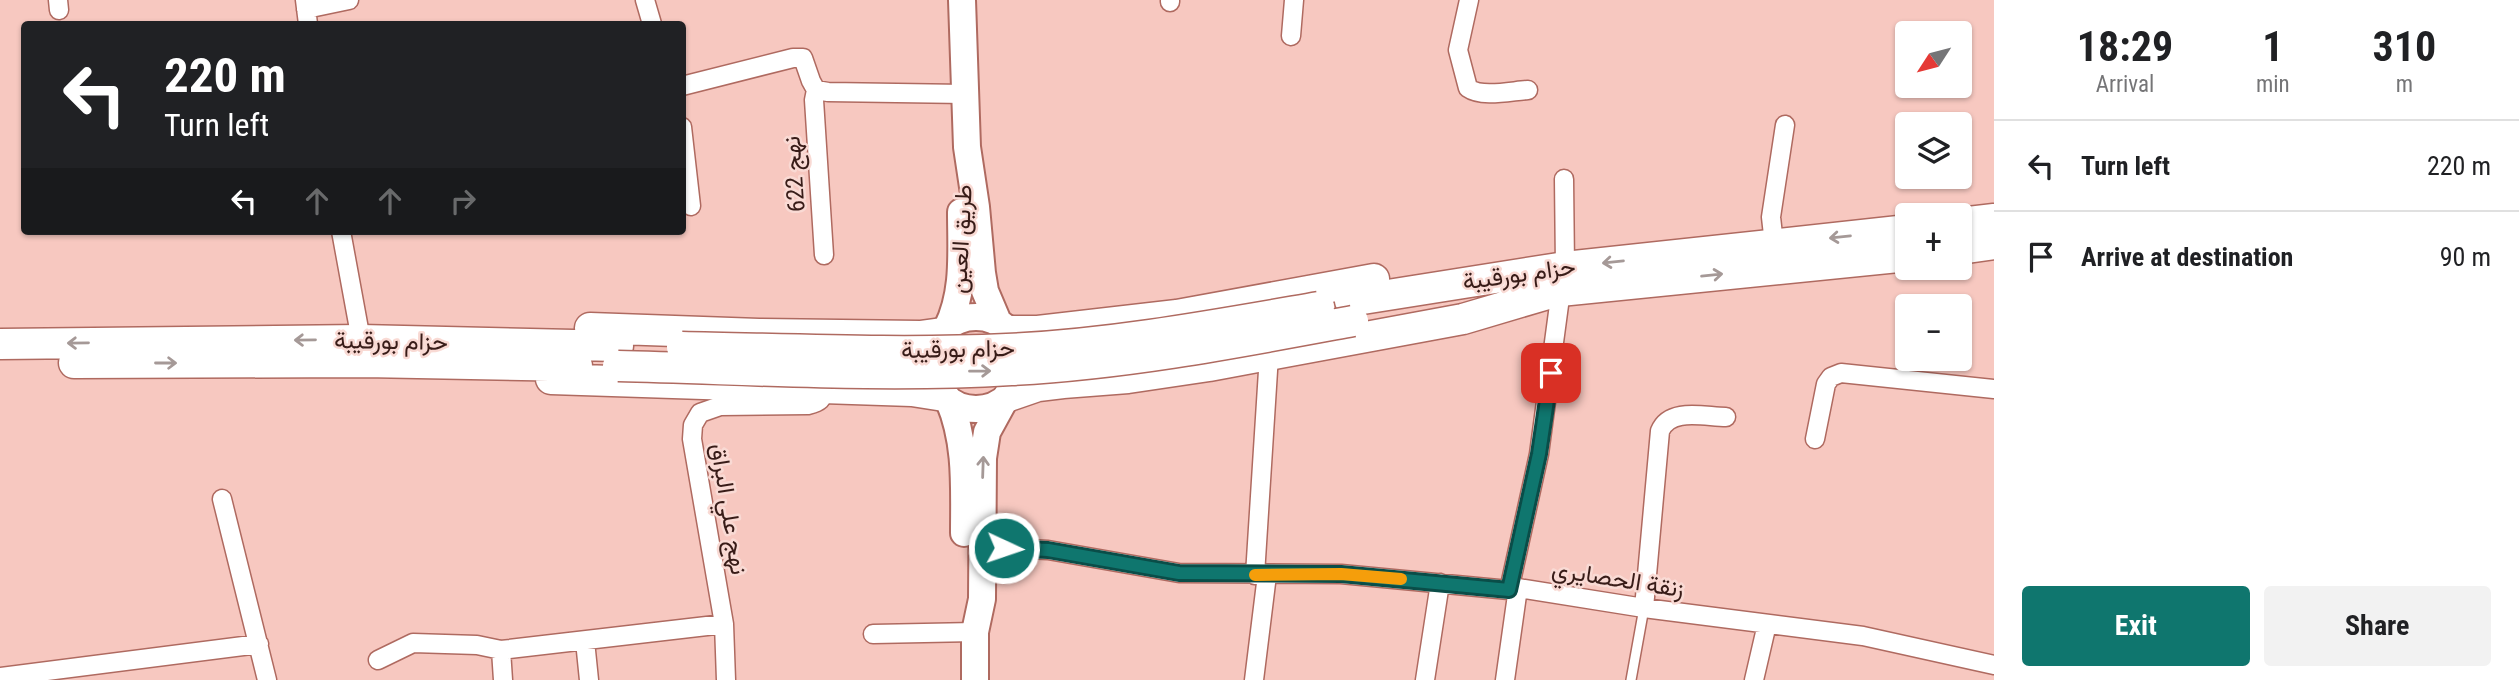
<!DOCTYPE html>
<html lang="en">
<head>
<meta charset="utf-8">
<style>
	body { margin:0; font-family:"Roboto Condensed",Vazirmatn,sans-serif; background:#f2f2f2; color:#202124; height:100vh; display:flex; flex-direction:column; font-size:26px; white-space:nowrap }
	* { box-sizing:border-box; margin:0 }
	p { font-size:23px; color:#757577 }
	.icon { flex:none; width:38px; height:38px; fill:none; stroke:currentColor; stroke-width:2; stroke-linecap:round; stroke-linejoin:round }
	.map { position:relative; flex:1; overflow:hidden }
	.drawer { display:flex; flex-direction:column; background:#fff; width:525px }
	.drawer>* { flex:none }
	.top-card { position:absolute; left:21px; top:21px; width:665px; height:214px; border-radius:7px; box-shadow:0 2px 5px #0004; background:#202124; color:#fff; overflow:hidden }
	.needle { width:46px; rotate:234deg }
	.buttons { position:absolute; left:1895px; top:21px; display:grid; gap:14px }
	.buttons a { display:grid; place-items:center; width:77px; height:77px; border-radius:7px; background:#fff; box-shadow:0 2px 5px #0004; font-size:35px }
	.pin { position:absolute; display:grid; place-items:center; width:60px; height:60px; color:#fff; margin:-30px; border-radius:14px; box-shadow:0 4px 10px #0006 }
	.me { position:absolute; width:77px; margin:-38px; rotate:93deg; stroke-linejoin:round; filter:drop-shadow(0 0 5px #0008) }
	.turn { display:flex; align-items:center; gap:24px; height:147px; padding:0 28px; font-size:32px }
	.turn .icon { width:91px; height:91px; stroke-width:2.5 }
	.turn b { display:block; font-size:49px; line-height:60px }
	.lanes { display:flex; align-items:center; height:66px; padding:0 28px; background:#0003; justify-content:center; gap:35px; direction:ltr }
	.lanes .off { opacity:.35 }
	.eta { display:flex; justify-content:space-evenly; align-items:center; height:119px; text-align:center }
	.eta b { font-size:42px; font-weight:700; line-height:49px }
	.cta { display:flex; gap:14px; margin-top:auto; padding:14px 28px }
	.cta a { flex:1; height:80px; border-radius:7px; background:#0f766e; color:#fff; font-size:28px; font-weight:700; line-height:80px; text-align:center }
	.cta a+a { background:#f2f2f2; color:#202124 }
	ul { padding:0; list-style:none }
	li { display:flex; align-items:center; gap:21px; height:91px; padding:0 28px; border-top:2px solid #e0e0e0 }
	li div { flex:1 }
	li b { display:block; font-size:26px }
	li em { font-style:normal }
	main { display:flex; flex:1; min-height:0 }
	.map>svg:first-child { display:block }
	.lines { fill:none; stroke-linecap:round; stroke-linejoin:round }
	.service-casing { stroke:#af6a60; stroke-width:12 }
	.minor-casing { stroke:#af6a60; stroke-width:21 }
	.secondary-casing { stroke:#af6a60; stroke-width:30 }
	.trunk-casing { stroke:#af6a60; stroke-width:33 }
	.service { stroke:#fff; stroke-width:9 }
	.minor { stroke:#fff; stroke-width:18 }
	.secondary { stroke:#fff; stroke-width:26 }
	.trunk { stroke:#fff; stroke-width:30 }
	.trunk-bridge-casing { stroke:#af6a60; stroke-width:33; stroke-linecap:butt }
	.trunk-bridge { stroke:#fff; stroke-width:30 }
	.oneway { stroke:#a59997 }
	.route-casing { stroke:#0a4d48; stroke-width:18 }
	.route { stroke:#0f766e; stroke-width:12 }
	.slow { stroke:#f59e0b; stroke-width:12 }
	.labels { text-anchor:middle; stroke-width:5; stroke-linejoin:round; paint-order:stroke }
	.street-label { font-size:24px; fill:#381c18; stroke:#f9dad4 }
</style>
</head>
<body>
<main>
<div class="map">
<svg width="1994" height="680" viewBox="0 0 1994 680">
	<rect width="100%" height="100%" fill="#f7c8c0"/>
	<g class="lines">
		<!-- service casing -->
		<g class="service-casing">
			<path id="service" d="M1631 680 1644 608"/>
		</g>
		<!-- minor casing -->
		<g class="minor-casing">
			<path id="minor" d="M58 0 59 10
				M305 0 308 24
				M645 0 652 24
				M1469 0 1458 50 1468 88C1482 98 1511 91 1528 90
				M1170 2V0
				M306 9 349 0
				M1291 36 1294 0
				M682 86 793 58H803L811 81 816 90 828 92 965 94
				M816 90 814 100 824 255
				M682 127 691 206
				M1564 179 1565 267
				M341 231 361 340
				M1774 244 1771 217 1785 125
				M1815 439 1826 384 1831 377 1841 373 1994 389
				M222 499 267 680
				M982 547 1048 550 1179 573 1341 574 1509 590 1518 588 1644 608 1863 636 1994 665
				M1255 575 1269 355
				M1509 590 1539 454 1561 290
				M1644 608 1660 431C1670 407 1705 417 1726 417
				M873 634 975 632
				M585 641 589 680
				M501 650 503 680
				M378 660 413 643 477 645 501 650 724 624
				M0 677 259 644
				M726 680 724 624 692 439 693 425 700 413 720 406 808 405C820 402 823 400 824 388
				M1254 680 1267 575
				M1425 680 1440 583
				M1505 680 1518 588
				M1754 680 1767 624"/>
		</g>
		<!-- secondary casing -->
		<g class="secondary-casing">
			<path id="secondary" d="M962 0 967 147 976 207 982 273 985 291 999 324
				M930 363a46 46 0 1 1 92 0a46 46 0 1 1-92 0Z
				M947 328C965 292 961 252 961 212
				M949 401C967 443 964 488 964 533
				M975 680V632L982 599 983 458 987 432 1004 401"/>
		</g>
		<!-- trunk casing -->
		<g class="trunk-casing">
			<path id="trunk" d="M1960 223 1994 219
				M1960 249 1994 244
				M1540 293 1908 256
				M1350 301 1565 267 1908 230
				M590 328 759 334 920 336 942 333
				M1009 331H1038L1177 315 1374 279
				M0 344 361 340 618 346
				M74 363 365 362 577 366
				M551 379 912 391 944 396
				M1009 396 1038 386 1063 383 1128 378 1209 366 1463 319 1561 290"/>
		</g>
		<!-- service -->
		<use href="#service" class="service"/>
		<!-- minor -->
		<use href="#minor" class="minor"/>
		<!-- secondary -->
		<use href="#secondary" class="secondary"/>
		<!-- trunk -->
		<use href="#trunk" class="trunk"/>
		<!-- trunk-bridge casing -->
		<g class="trunk-bridge-casing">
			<path id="trunk-bridge" d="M682 347C790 349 899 354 1007 349 1113 344 1215 325 1319 307
				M618 366C748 369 881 378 1011 370 1127 364 1240 342 1353 321"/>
		</g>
		<!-- trunk-bridge -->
		<use href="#trunk-bridge" class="trunk-bridge"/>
	</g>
	<!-- one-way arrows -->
	<defs><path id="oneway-shaft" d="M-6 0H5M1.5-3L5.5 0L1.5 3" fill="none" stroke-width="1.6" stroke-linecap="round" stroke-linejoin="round" transform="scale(1.75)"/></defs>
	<g class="oneway">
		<use href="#oneway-shaft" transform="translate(1840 237) rotate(174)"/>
		<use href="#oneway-shaft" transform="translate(1613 262) rotate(174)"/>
		<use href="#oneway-shaft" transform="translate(1712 275) rotate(-6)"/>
		<use href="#oneway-shaft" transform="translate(305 340) rotate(179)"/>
		<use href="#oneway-shaft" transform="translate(78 343) rotate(179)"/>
		<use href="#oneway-shaft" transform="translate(166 363)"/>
		<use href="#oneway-shaft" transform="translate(980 371) rotate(-1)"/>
		<use href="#oneway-shaft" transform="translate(983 467) rotate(-88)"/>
	</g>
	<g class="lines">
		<!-- route casing -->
		<g class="route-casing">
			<path id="route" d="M1004 548 1048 550 1179 573 1341 574 1509 590 1539 454 1551 373"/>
		</g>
		<!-- route -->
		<use href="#route" class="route"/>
		<!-- slow -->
		<path class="slow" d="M1255 575 1341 574 1401 579"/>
	</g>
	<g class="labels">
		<!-- street labels -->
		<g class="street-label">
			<text transform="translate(794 174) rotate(-94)" y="8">نهج 622</text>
			<text transform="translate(961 239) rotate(-87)" y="8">طريق العين</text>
			<text transform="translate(1519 274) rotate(-8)" y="8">حزام بورقيبة</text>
			<text transform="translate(391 341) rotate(1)" y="8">حزام بورقيبة</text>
			<text transform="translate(958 349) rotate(-1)" y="8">حزام بورقيبة</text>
			<text transform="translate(729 509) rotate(81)" y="8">نهج علي البراق</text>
			<text transform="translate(1618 579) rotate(9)" y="8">زنقة الحصايري</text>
		</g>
	</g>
</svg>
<div class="buttons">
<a><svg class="needle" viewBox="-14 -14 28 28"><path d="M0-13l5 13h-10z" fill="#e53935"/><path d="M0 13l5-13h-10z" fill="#757577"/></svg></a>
<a><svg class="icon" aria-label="layers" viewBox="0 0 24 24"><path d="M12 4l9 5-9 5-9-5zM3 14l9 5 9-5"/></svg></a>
<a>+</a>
<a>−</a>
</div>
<div class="pin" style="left:1551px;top:373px;background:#d93025"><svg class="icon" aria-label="arrive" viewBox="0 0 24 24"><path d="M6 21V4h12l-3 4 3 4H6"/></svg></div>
<svg class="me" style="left:1004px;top:548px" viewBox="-20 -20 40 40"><circle r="17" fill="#0f766e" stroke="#fff" stroke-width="3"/><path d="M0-11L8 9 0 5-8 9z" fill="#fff"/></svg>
<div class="top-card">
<div class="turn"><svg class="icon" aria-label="left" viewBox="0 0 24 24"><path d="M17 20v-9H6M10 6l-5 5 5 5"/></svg><div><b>220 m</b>Turn left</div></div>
<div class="lanes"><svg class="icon" aria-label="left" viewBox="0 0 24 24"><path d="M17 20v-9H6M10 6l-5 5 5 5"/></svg><svg class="icon off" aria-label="ahead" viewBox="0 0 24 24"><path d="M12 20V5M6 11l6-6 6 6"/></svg><svg class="icon off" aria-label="ahead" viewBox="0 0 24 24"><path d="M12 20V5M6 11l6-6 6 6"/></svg><svg class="icon off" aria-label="right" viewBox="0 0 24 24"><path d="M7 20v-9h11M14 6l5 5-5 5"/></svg></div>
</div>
</div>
<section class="drawer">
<div class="eta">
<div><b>18:29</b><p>Arrival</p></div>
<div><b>1</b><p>min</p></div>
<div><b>310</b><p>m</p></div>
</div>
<ul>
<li><svg class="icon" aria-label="left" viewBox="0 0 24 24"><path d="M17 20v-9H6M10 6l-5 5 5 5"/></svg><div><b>Turn left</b></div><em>220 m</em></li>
<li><svg class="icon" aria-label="arrive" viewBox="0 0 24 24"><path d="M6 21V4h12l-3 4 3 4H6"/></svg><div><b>Arrive at destination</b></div><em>90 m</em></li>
</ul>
<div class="cta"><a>Exit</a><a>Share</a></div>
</section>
</main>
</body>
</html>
